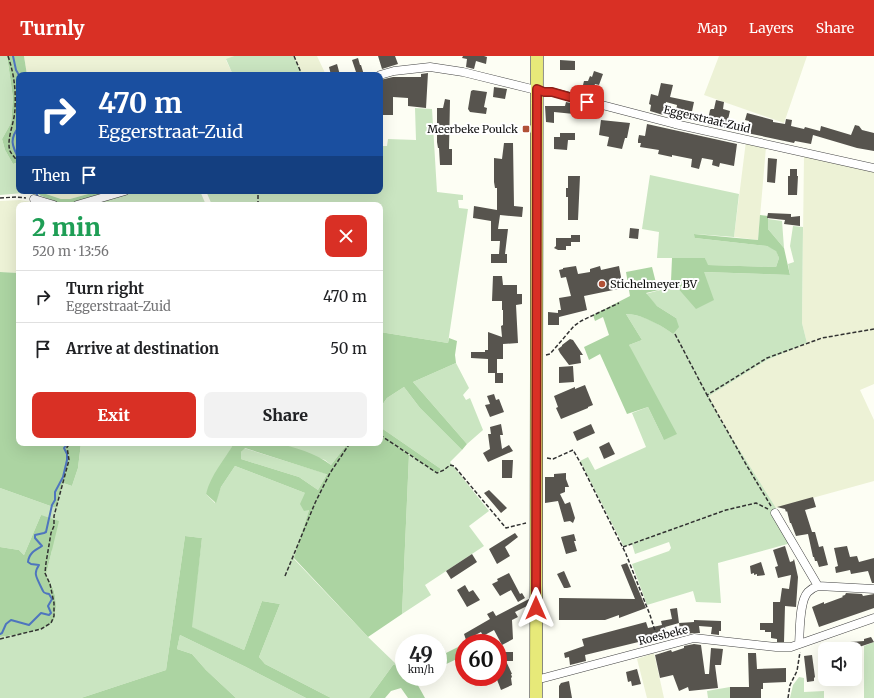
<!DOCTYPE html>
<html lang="en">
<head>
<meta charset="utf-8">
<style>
	body { margin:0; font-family:Merriweather,serif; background:#f2f2f2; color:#202124; height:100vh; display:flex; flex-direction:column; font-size:15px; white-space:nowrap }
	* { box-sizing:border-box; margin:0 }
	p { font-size:13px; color:#757577 }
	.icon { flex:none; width:22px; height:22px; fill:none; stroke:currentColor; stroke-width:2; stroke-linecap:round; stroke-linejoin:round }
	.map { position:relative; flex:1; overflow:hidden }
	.panel { position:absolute; left:16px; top:146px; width:367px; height:244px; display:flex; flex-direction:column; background:#fff; border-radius:8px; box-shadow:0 4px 16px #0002 }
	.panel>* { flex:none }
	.guide { position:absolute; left:16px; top:16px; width:367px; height:122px; border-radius:8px; box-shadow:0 4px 16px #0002; background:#1a4fa0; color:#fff; overflow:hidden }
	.fabs { position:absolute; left:818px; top:586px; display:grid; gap:8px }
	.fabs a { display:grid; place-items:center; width:44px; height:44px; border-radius:8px; background:#fff; box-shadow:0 4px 16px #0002; font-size:20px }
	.speed { position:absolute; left:395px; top:578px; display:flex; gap:8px; font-size:20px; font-weight:700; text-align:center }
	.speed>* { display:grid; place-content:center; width:52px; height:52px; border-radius:50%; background:#fff; box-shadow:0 4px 16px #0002; line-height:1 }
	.speed small { font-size:10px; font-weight:400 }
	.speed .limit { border:6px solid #d22; background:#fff; color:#111 }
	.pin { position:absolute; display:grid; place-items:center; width:34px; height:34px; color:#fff; margin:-17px; border-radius:8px; box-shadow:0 2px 6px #0006 }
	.me { position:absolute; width:44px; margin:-22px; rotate:0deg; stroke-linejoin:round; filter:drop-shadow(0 0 3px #0008) }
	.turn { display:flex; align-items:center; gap:14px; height:84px; padding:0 16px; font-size:18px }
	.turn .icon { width:52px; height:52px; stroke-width:2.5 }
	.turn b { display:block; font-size:28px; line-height:34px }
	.then { display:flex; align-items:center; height:38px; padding:0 16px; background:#0003; gap:8px; font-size:15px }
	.round { display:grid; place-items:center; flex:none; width:42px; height:42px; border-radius:8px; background:#f2f2f2 }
	.overview { display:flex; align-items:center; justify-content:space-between; height:68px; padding:0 16px }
	h1 { font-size:24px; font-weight:800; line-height:30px; color:#1e9e55 }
	.primary-button { display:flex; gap:8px; margin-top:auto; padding:8px 16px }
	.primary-button a { flex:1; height:46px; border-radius:8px; background:#d93025; color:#fff; font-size:16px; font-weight:800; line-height:46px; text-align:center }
	.primary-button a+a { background:#f2f2f2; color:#202124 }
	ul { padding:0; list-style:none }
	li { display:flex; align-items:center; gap:12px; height:52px; padding:0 16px; border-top:1px solid #e0e0e0 }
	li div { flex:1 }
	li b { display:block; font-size:15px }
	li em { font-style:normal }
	header { display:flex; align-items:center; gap:24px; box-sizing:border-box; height:56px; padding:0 20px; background:#d93025; color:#fff }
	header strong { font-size:19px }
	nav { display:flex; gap:22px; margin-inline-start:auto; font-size:14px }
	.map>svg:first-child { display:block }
	.farmland { fill:#edf2d6 }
	.green { fill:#cae5c1 }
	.forest { fill:#acd4a2; fill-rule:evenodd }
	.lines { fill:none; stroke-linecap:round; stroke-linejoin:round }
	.stream { stroke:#4e75be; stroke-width:2 }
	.building { fill:#57544e }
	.minor-casing { stroke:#434343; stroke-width:9 }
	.primary-casing { stroke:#212121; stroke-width:13 }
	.path { stroke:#323232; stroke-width:1.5; stroke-dasharray:4 2; stroke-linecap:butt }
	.minor { stroke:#fff; stroke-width:8 }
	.primary { stroke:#e7e979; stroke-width:12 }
	.route-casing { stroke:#8d1f18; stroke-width:10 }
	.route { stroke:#d93025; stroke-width:7 }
	.poi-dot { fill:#b15137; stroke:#fff; stroke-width:1.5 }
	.labels { text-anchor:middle; stroke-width:4; stroke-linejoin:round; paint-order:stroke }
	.street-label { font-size:11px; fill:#101010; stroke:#fff }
	.poi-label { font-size:11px; fill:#101010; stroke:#fff; text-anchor:end }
</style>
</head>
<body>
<header>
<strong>Turnly</strong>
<nav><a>Map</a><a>Layers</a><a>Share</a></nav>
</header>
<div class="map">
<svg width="874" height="642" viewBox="0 0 874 642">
	<rect width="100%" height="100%" fill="#fdfef4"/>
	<!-- farmland -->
	<path class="farmland" d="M24 0H234L226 4 233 19H27Z
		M293 0H317L326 19H303Z
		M719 0H807L784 67 704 39Z
		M746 85 766 91 758 184 734 181Z
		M804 98 874 113V328L860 334 874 364V425L776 452 719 361 709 340 767 304 807 287 802 267Z
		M36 135H99L70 143H61L40 136 39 139Z
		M20 144 48 149H19V217L0 216V145Z
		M654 597 664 642H647L637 603Z"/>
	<!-- green -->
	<path class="green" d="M0 0H7L13 42 11 67 2 83 5 94 13 108 19 106V135H36L39 139 23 137 0 139Z
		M234 0H293L303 19H233L226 3Z
		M415 52 432 53 437 136 463 139V144H458L459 152 468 153 448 287 380 276V149H212L206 135H380V90H387L388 83 416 84Z
		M650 119 739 138 734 181 695 178V182L767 190 776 194 779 202 776 211 707 209 705 202H657L659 176 642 173Z
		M132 135H200L206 149H85Z
		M768 163 782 165 784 192 768 173Z
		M793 170 803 171 802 267 807 287 767 304 709 340 719 361 776 452 774 456 791 487 718 507 721 547 696 546 693 535 647 549 632 508 669 495 671 492 669 486 635 498 632 488 624 491 580 405 588 401 595 414 646 391 632 357 648 351 664 384 629 289 642 284 626 258C642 258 660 268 673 278L676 262 657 250 645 238 676 230 703 216 790 219 788 208 794 206 790 190Z
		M456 307 469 332 463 339 466 344 470 342 483 374 467 388 413 326Z
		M404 331 420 352 462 394 450 406 489 455 469 470 484 490 425 529 431 539 402 558 409 399 437 416 441 413 380 371V352L387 342Z
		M81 387H234L206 438 215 447 221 431 235 410 305 437 309 454 294 503 368 581 396 608 393 609 369 642H331L265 608 259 601 280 548 262 545 244 594 191 571 202 482 185 480 166 614 81 642H0V581C13 579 44 576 53 566 56 562 55 556 56 551 56 538 53 529 46 519L52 494 41 459 24 499 19 494 0 491V432L56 452 63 427 72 430 78 412Z
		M275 387H348L331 409 325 404Z
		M244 392 327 418 318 434 299 421 241 403V396Z
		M180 579 246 611 306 642H236L206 614 192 598 177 593Z
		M874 586V642H864V590Z
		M799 621 804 622V636L824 635V642H790L793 629Z
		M730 631V642H708L707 635Z"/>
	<!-- forest -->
	<path class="forest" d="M7 0H24L27 19H19V106L13 108 5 94 2 83 11 67 13 42Z
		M99 135H112L64 149 39 139 40 136 61 143H70Z
		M760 159 768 160V173L784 192 790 219 704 216 714 244 696 253 676 230 646 237 657 250 676 262 679 271 673 278C661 269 641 258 626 258L642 284 629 289 677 378 664 384 648 351 627 358 600 298 589 304 584 291 609 279 603 261 595 265 593 259 630 240 626 216 652 211 656 227 671 225 672 202H705L708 209 776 211 779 202 776 195 767 190 695 182 694 178 758 184Z
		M0 216 19 217V387H81L78 412 72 430 63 427 56 452 0 432Z
		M380 276 448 287 449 282 457 285 455 299 456 307 413 326 467 388 462 394 420 352 404 331 387 342 380 352Z
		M380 371 441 413 437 417 389 385 409 399 402 558 368 581 294 502 309 454 304 455 300 448 305 437 235 410 221 431 216 447 206 438C211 418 224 405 234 387 248 387 262 385 275 387 293 390 317 398 331 409L348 387H380ZM245 392 326 418H327L318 434 299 421 241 403V396Z
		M41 459 59 465 46 519C53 530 56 538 56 551 55 555 56 562 53 566 44 576 13 579 0 581V491L19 494 24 499Z
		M185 480 202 482 192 571 244 594 262 545 280 548 259 601 265 608 331 642H306L246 611 180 579 177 593 192 598 206 614 236 642H81L166 614Z
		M464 588V601L463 600 438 612V591L442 589 446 597Z
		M404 605V621H420L415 624 425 642H408L401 632 391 635 385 642H369L393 609Z"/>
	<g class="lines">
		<!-- stream -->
		<path class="stream" d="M13 0 16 14 19 19
			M19 54V67
			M19 71C9 83 12 90 19 103
			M35 135 38 141
			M0 578 2 577 6 568 11 564 29 569 41 557 49 559 51 557 48 550 52 543 49 538C46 537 44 538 43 535 42 533 36 521 36 519 35 515 37 512 39 509L31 508 28 506C29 497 35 494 42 490L35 482V479L44 477 46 476 52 449 55 444V436L63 421 67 404V398L64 392 68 387"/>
	</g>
	<!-- building -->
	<path class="building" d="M378 0H395L398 8 382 13Z
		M463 0H484L487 1 486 8 476 5 474 13 466 11 467 3 462 2Z
		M358 2 360 9H361L364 19H357L352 4Z
		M560 4 575 5V14H560Z
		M337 8 340 19H331L329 11Z
		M594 15 603 18 599 29 595 28 591 41 588 35 582 33 584 25H588L590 20 592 21Z
		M428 17 426 52 408 50V42L393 41V59H382L380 24 393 21H421V18Z
		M661 27 673 29 670 41 694 46 690 65 675 61 677 49 666 46 663 59 650 55 651 49 649 48 651 38 658 40Z
		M494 31 507 33 505 43 493 41Z
		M473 34 487 36 484 51 487 52 486 58 470 56 468 53 471 35Z
		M445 43 450 44 449 93H452V109H440L439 92H438L437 86V52H443Z
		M716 44 724 46 723 53 730 55 726 72 707 69 710 54 711 53H714Z
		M566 46 575 48 574 58 554 56V67L546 66 545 50H565Z
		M747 57 773 64V66L785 68 786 63 792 64 791 70 804 73 805 71 820 75 821 70 851 79 855 69 859 70 862 74 874 77V95L857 92 813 79 811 88 795 85 794 87 747 77 749 65 745 64Z
		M601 64 630 67 627 82H625L622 93 607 90 609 81 599 79Z
		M647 68 737 88 734 110 720 107 719 111 712 109 713 104 702 102 699 113 691 111 692 103 672 99V101L658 98 659 94 640 91 641 87H638V84L639 79 645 80Z
		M560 77H575V84H568L567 94 554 93V81H560Z
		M504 87H513L514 150 523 151 522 161 500 159 498 173H508L505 198H507V207H491V198H499L500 185H491V165L473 162 474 150 497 154V132H495L494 126V102L502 103Z
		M768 102 777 103 775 127 767 126Z
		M790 113H797V120H798L797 139H788V120H790Z
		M568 120H580L578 164H568V141H566V132H568Z
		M768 157 791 158V161L800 160V170L784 168 785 164 767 162Z
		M630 172 639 173 638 183 629 182Z
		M571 179H580V186H571V190H566V194H558L554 192 556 190V182H571Z
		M576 210 578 218 590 216V213L600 210 601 214 619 210 623 232 584 240 587 254 559 261V269H548V256L558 257V254H561L559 242 571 240 566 221 561 222 559 214 563 213V212Z
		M493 220H502L503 229H517V238H522V248L516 249 518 287 503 288V303H497V317H503V327H495V317H488V303L471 302V296H485V294H488V276L502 281 501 270 503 269V254H502V245H492Z
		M570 283 573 284 583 299H580L581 307 569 309 560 297 558 293 562 290V289Z
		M573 310 574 326 559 327V311Z
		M585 329 593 349 588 351V352L561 363 556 352 558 351 554 340 575 331V333Z
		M494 338 496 344 499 343 504 356 490 361 485 349 490 348 487 340Z
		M501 368 503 379H500L502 393 509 389 513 395 488 406 483 397 490 393 488 378H491L490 371Z
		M591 368 595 377 577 385 573 376Z
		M609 386 615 398 604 403 599 391Z
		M502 404H513L512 422H502Z
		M566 417V423L569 431H565V436L560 438 565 448 570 446 575 462 573 467 570 465 564 466 558 445 545 447V421H554V418Z
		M489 434 507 452 501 457 484 437Z
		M813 441 816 451 805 454 812 476H815L819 491 823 490 828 509 819 511 817 505H815L814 501H813L808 478 796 480 791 467H790L787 455 786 456 785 453 777 451Z
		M515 477 518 481 505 491 510 500 497 508 489 493Z
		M574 478 576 485H574L577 495 566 498 561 481Z
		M785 490 790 506 793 505 794 503 798 521 796 551 785 550 784 586H777V583L771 582V576H765V574H760V567H773V546H780L782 532 789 533 791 519 778 522 775 511 778 510 773 494Z
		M847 490 850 501 857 500 859 506 874 502V527H872L868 515 851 518 850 514 836 517 835 511 838 510 834 492Z
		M472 498 477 506 451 523 446 515Z
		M761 506 765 519 757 520V518L754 519V517L751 518 750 510Z
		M627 507 646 552 619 562V559L605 564H559V542L635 543 621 509Z
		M564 515 571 531 567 532H564L557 518Z
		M509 517 520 538 522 537 525 542 518 546 511 534 500 540 492 528 498 525 497 523Z
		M465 529 469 536 473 534 480 544 467 551 457 534Z
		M846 537 862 538 863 540 874 538V552L819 571 812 551 824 546V548L843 541 842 540 845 539Z
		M529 543V549L515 556 518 561 512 564 513 583 502 589 494 574 483 580 481 576 466 584 464 578 490 563 487 558 493 555 496 560Z
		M677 552 679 567 665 571 669 583 660 585 659 581 585 599 586 605 570 609 569 601 565 602 564 597 584 590 582 583 646 566 648 572 662 569 661 565 672 563 670 553Z
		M694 564 721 565V575H719V579L711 578 712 571 699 570 700 577H693L681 579 679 567 694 566Z
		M871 581 874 586 859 591V593H850V586L864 585V583Z
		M694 588 701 589 705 618H709L711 592 723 593 721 609H715L718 632 689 635 688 631 679 635 673 619 660 622 655 599 671 594 672 596 684 592V590Z
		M498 596H513V605H506L512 618H511L512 621 511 622 512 629 501 634 496 621H498Z
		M748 597H756L757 613 786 612V626L763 627V633H761V642H730V631H749Z
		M812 599 815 621 814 622V625L807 626 804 600Z
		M637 613 641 628 632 630 631 625 628 626 626 616Z
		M569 625 572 642H559V630L561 627Z"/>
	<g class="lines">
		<!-- minor casing -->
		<g class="minor-casing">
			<path id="minor" d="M380 19 394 15 430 11 463 16 544 36H552L675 68 874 112
				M34 143 54 149
				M77 149 125 135
				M775 457 818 530
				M799 588C800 576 799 545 808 536 811 533 815 531 818 530L874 533
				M536 624 694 582 776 591H791L874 562"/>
		</g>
		<!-- primary casing -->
		<g class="primary-casing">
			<path id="primary" d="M536 642 537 0"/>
		</g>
		<!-- path -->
		<path class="path" d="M8 0C14 18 16 33 15 52 15 66 6 83 10 95 12 99 16 103 19 107
			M294 0 302 19
			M0 142 16 141 26 142
			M258 149V135
			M675 278 707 339
			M546 299 550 298 574 270 581 265 619 247
			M380 379 437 417 444 414 450 409 454 410 506 472 526 467
			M547 402 553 403 573 394 580 406 626 498 650 559 658 584
			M771 450 747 410 707 339 767 302 822 282 874 273
			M623 491 726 454 756 447 768 453
			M285 520 315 447 330 417 350 387
			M0 583 41 573 51 567 54 560V547L50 528 45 517 46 507 51 477 54 470V460L69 404 67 391 71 387
			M788 642 790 629 797 615 800 596"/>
		<!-- minor -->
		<use href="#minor" class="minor"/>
		<!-- primary -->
		<use href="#primary" class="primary"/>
	</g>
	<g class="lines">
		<!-- route casing -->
		<g class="route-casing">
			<path id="route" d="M536 552 537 33 544 36H552L587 46"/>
		</g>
		<!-- route -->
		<use href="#route" class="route"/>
	</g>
	<!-- markers -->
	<g class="poi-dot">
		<rect x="522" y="69" width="8" height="8" rx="2"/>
		<circle cx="602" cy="228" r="4"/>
	</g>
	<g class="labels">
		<!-- street labels -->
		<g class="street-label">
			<text transform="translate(707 63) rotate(13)" y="4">Eggerstraat-Zuid</text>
			<text transform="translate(663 579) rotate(-14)" y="4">Roesbeke</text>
		</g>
		<!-- poi labels -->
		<g class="poi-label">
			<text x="518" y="77">Meerbeke Poulck</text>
			<text x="610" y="232" text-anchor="start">Stichelmeyer BV</text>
		</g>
	</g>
</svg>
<div class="fabs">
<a><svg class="icon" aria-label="sound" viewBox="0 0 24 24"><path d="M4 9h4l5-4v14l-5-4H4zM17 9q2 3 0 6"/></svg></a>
</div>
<div class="speed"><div>49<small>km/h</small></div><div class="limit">60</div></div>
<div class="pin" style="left:587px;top:46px;background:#d93025"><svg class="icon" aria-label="arrive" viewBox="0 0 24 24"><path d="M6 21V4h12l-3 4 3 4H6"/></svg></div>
<svg class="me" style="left:536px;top:552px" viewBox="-20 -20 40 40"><path d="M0-17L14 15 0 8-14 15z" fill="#d93025" stroke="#fff" stroke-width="4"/></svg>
<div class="guide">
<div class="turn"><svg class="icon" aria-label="right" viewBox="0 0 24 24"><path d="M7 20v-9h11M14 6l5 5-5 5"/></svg><div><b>470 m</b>Eggerstraat-Zuid</div></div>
<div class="then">Then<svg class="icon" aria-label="arrive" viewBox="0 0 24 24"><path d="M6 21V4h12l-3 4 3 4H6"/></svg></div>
</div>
<section class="panel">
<div class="overview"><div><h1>2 min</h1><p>520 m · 13:56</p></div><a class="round" style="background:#d93025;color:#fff"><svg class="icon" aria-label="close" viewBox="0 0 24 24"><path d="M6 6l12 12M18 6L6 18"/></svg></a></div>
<ul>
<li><svg class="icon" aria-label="right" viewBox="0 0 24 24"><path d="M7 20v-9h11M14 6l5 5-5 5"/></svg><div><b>Turn right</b><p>Eggerstraat-Zuid</p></div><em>470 m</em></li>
<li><svg class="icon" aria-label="arrive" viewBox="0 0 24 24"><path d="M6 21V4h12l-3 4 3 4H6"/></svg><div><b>Arrive at destination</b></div><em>50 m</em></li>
</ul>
<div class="primary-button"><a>Exit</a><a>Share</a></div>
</section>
</div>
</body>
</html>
